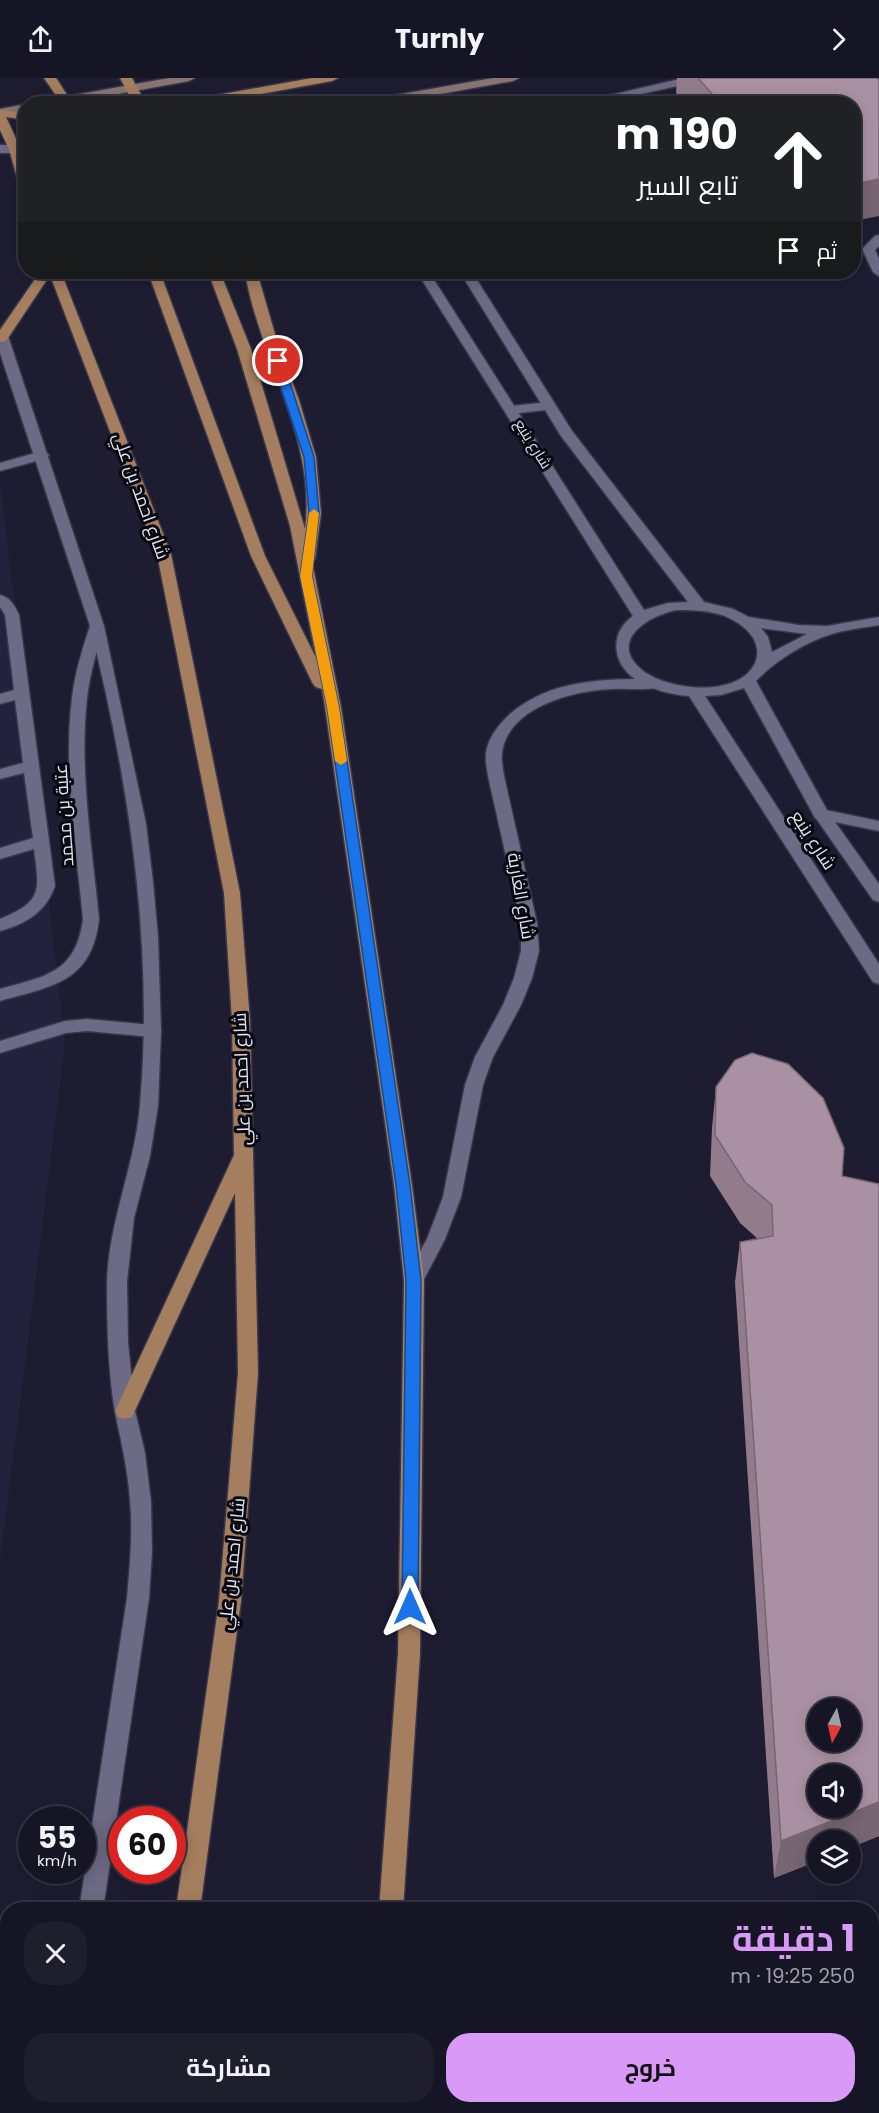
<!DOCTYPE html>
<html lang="ar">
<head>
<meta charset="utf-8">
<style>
	body { margin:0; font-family:Poppins,Cairo,sans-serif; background:#1f1e2d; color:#f1f3f6; direction:rtl; height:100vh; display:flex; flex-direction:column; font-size:22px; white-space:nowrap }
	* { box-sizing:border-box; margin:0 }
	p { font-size:20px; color:#9e9fa7 }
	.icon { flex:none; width:33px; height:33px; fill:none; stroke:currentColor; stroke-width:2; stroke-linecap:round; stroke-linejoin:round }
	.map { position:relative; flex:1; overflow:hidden; direction:ltr }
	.panel { position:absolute; left:0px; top:1824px; width:879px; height:212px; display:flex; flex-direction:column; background:#161525; border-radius:24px 24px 0 0; box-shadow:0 3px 15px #0003,0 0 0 2px #353442; direction:rtl }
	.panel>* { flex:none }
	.guide { position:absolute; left:18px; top:18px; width:843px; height:183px; border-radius:24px; box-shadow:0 3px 15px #0003,0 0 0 2px #353442; direction:rtl; background:#202124; color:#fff; overflow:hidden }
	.needle { width:39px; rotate:188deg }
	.tools { position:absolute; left:807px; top:1620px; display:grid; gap:12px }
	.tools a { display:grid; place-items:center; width:54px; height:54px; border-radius:50%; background:#161525; box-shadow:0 3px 15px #0003,0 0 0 2px #353442; font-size:30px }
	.speed { position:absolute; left:18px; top:1728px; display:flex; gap:12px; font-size:30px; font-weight:700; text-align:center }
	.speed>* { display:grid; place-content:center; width:78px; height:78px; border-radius:50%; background:#161525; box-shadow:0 3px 15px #0003,0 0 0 2px #353442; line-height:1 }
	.speed small { font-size:15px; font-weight:400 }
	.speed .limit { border:9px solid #d22; background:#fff; color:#111 }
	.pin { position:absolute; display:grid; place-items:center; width:51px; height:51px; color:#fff; margin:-26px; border:3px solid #fff; border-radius:50%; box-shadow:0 2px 6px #0007 }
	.me { position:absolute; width:66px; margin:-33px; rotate:0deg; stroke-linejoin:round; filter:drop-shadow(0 0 4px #0008) }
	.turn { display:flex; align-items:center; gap:21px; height:126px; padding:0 24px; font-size:27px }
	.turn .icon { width:78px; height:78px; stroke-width:2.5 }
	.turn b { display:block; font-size:42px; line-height:51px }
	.then { display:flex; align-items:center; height:57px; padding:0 24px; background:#0003; gap:12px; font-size:22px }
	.round { display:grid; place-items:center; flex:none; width:63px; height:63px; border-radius:24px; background:#1f1e2d }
	.summary { display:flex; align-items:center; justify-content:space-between; height:102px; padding:0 24px }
	h1 { font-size:36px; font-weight:700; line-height:45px; color:#d99af7 }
	.primary-button { display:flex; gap:12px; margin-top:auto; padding:12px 24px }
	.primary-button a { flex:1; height:69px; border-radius:24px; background:#d99af7; color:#111; font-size:24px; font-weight:700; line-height:69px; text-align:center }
	.primary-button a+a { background:#1f1e2d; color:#f1f3f6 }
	header { display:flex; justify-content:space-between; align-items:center; height:78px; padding:0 24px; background:#161525; font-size:27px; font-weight:700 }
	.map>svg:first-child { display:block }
	.built { fill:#24213d }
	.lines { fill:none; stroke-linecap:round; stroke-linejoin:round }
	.service-casing { stroke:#383649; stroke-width:3 }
	.minor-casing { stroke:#383649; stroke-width:3 }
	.tertiary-casing { stroke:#383649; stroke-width:3 }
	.secondary-casing { stroke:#383649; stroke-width:3 }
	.primary-casing { stroke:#383649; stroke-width:3 }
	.service { fill:#6c6a84; fill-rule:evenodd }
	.minor { fill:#6c6a84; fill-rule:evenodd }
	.tertiary { fill:#6c6a84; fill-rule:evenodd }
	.secondary { fill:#887471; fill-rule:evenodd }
	.primary { fill:#a47e5e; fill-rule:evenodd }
	.wall { fill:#927c8c }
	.shaded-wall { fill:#776572 }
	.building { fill:#aa90a3; stroke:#776572; stroke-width:1.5; fill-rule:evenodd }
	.route { fill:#1a73e8; stroke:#114b97; stroke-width:1.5 }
	.slow { fill:#f59e0b }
	.labels { text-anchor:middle; stroke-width:6; stroke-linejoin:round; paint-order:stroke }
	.far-street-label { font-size:15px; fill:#e2e2f1; stroke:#080811 }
	.street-label { font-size:18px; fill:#e2e2f1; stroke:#080811 }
</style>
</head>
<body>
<header><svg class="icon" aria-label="forward" viewBox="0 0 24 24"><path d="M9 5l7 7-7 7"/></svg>Turnly<svg class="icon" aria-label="share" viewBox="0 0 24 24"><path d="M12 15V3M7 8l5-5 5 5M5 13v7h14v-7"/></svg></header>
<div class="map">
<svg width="879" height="2035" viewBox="0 0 879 2035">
	<rect width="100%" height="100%" fill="#1e1c31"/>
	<!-- built -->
	<path class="built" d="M0 401 65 966 0 1485Z"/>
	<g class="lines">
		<!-- service casing -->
		<g class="service-casing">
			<path id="service" d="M548 324 555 328 553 331 511 336 504 332 511 328Z
				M42 373 49 377 47 380 0 393V385Z
				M0 517C10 519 15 528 19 537L55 808C46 834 26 846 0 853V841C44 823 39 812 34 771L0 781V770L33 760 24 695 0 701V691L23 685 15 622 0 626V616L14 612 5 537 0 529Z
				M97 544 104 548C97 572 90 595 87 620 79 693 92 768 99 841 92 904 53 908 0 923V911C46 898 76 895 83 841 76 768 63 693 72 620 75 595 82 572 90 548Z
				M87 941 152 947 158 949 161 953 158 957 152 959 87 953 66 955 0 975V963L65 943Z"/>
		</g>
		<!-- minor casing -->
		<g class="minor-casing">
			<path id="minor" d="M0 67H15L21 71 15 75H0Z
				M879 157V168L875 172 879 181V198L873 194 862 171 875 158Z
				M0 251 7 255 104 548 146 746 153 804 158 859 161 953 158 1028 150 1078 134 1140 127 1203 128 1265 135 1333 145 1375 151 1424 152 1474 149 1520 103 1832H79L127 1520C130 1487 133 1454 130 1422 128 1392 121 1363 115 1334 108 1293 107 1248 107 1206 108 1145 135 1088 140 1027 154 867 129 703 90 548L0 275Z
				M655 601 663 606 660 609C646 613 629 610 614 611 576 612 508 628 502 675 501 683 503 690 504 698L537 845 539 873 532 900 521 927 493 979 483 1007 461 1119 445 1161 421 1207 414 1209 407 1207 404 1202 427 1161 443 1119 465 1007 475 979 503 927 514 900 521 873V845L488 698C487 690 485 683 486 675 488 660 499 646 510 636 551 601 604 601 655 601Z
				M821 731 879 743V753L815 740 813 736 815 732Z
				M879 1907V1930L872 1932V1910Z
				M46 2028H70L68 2035H44Z
				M807 2028H832L835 2035H810Z"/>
		</g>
		<!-- tertiary casing -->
		<g class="tertiary-casing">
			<path id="tertiary" d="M684 0H706L700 3 596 26H572Z
				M417 194H429L644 532 668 525 688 524 561 358 460 194H472L572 353 704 524 733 531 749 539 799 547 827 548 879 539V547C864 550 847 551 832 556 805 564 775 583 756 603L828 734 879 806V824L873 822 813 736 744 610 721 617 705 618 879 886V906L873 904 689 618C671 617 650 611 635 601 612 585 609 555 633 538ZM677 532C689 532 702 532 714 535 735 539 766 559 755 585 739 620 668 613 642 592 607 563 649 537 677 532ZM761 550 807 556 772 574 768 559Z"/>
		</g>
		<!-- secondary casing -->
		<g class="secondary-casing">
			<path id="secondary" d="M169 0H195L189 3 64 26H36L41 23Z
				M493 0H519L513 3 385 26H357L362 23Z
				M26 26V33L0 37V31Z
				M26 66V74L15 75 9 71 11 68Z"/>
		</g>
		<!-- primary casing -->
		<g class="primary-casing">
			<path id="primary" d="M44 0H56L73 26H62Z
				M120 0H132L146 26H134Z
				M312 0H338L332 3 207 26H179L184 23Z
				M370 21 374 22 375 26H362Z
				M0 32 26 35V42L6 39C20 69 26 81 26 114L20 110 9 71 0 52Z
				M40 194H61L171 476 240 815 250 943 258 1295 241 1523 200 1832H176L219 1523 238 1295 235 1115 132 1339 125 1341 118 1339 115 1333 234 1077 232 943 224 815 157 476 50 197 6 263 0 264V252Z
				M148 194H160L265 478 316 580 290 448 237 271 208 194H220L251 271 305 451C317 361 259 280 245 194H257L277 263 299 322 316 379 321 435 315 481 312 484 341 629 412 1107 424 1202 420 1576 403 1832H379L398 1576 404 1202 394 1107 325 629 322 611 316 609 313 606 251 478Z
				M145 2028H169L168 2035H144Z
				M366 2028H390L389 2035H365Z"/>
		</g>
		<!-- service -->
		<use href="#service" class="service"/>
		<!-- minor -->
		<use href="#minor" class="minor"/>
		<!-- tertiary -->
		<use href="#tertiary" class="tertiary"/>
		<!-- secondary -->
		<use href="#secondary" class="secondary"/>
		<!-- primary -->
		<use href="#primary" class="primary"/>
	</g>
	<!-- wall -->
	<path class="wall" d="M677 0H877L854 26H685L676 15Z
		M716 1009 842 1098 879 1106V1758L774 1800 735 1204 740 1164 758 1161 740 1145 710 1098 712 1050Z"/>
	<!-- shaded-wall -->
	<path class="shaded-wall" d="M879 101V138L854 143V106Z
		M879 1724V1758L850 1770V1762H818V1783L774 1800 781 1763Z"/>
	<!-- building -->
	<path class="building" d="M698 0H877L879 2V101L854 106V26H721Z
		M752 975 788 986 823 1020 844 1070 842 1098 879 1106V1724L781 1763 740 1164 773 1158 772 1127 745 1104 715 1057 716 1009 735 982ZM818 1630H850V1664H818ZM818 1696H850V1730H818Z
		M731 2028H786L789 2035H726L727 2030Z"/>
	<!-- route -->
	<path class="route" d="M274 280 283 283 314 379 319 435 312 498 339 629 410 1107 421 1202 418 1529 415 1534 410 1536 404 1534 402 1529 406 1202 396 1107 327 629 300 498 309 435 304 379 272 283Z"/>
	<!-- slow -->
	<path class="slow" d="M314 431 319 435 312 498 339 629 347 683 341 687 335 683 327 629 300 498 309 435Z"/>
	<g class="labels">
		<!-- far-street labels -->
		<g class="far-street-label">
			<text transform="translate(533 366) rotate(58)" y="5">شارع ينبع</text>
		</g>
		<!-- street labels -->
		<g class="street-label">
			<text transform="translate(141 418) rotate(70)" y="6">شارع احمد بن علي</text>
			<text transform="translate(64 737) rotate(-94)" y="6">عتبة بن محمد</text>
			<text transform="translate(813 762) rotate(57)" y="6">شارع ينبع</text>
			<text transform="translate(521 818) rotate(80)" y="6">شارع الغارية</text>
			<text transform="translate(242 1001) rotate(-92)" y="6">شارع احمد بن علي</text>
			<text transform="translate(232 1486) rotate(-84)" y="6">شارع احمد بن علي</text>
		</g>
	</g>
</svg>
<div class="tools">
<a><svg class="needle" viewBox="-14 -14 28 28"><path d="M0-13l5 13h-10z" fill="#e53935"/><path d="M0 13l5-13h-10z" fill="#9e9fa7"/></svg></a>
<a><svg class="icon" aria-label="sound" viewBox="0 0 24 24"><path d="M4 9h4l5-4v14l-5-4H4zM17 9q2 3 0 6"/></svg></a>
<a><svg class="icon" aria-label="layers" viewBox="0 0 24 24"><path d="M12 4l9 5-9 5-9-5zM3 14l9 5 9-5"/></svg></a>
</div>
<div class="speed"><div>55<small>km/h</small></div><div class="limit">60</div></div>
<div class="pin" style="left:278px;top:283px;background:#d93025"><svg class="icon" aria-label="arrive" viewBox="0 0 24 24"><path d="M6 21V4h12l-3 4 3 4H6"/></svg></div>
<svg class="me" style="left:410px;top:1529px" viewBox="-20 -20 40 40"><path d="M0-17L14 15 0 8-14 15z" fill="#1a73e8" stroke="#fff" stroke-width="4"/></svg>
<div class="guide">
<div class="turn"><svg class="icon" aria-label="ahead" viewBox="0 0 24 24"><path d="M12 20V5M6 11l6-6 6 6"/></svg><div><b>190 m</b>تابع السير</div></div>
<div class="then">ثم<svg class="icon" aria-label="arrive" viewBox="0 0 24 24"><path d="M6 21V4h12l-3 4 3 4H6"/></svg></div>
</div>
<section class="panel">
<div class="summary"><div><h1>1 دقيقة</h1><p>250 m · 19:25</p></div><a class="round"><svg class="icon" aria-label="close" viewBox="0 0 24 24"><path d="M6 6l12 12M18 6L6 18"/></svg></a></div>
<div class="primary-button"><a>خروج</a><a>مشاركة</a></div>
</section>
</div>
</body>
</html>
